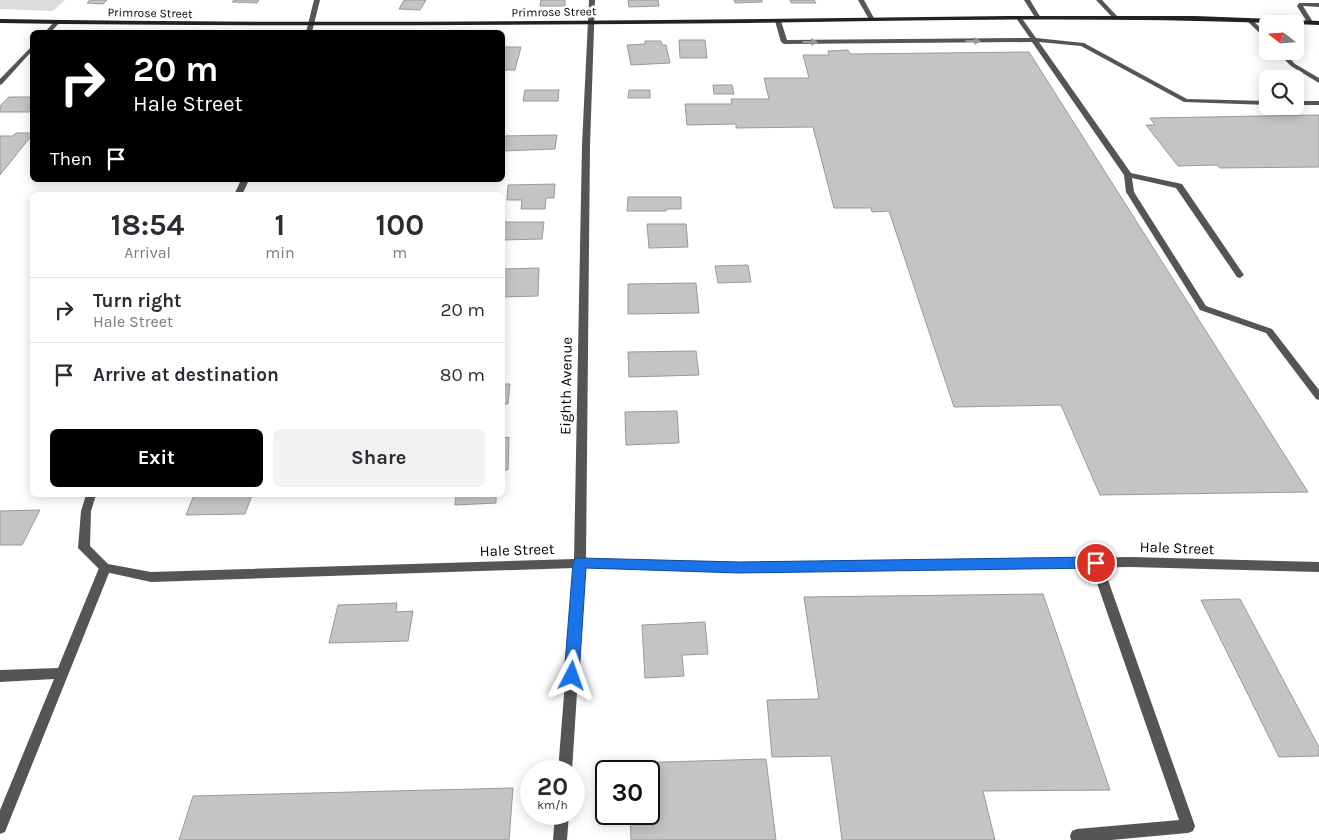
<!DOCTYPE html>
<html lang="en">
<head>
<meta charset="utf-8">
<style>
	body { margin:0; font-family:Karla,sans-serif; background:#f2f2f3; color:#2b2b33; height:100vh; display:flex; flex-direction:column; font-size:19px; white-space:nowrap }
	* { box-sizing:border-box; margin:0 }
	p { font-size:16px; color:#7c7c81 }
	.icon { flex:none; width:28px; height:28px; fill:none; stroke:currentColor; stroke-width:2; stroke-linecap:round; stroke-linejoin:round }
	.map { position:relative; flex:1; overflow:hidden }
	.sheet { position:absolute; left:30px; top:192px; width:475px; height:305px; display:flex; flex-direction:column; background:#fff; border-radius:8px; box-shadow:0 2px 12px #0003 }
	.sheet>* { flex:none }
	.guide { position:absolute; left:30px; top:30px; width:475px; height:152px; border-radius:8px; box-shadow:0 2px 12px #0003; background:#000; color:#fff; overflow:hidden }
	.needle { width:32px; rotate:287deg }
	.fabs { position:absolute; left:1259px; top:15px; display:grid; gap:10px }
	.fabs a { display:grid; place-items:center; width:45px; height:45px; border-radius:8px; background:#fff; box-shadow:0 2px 12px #0003; font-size:25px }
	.speed { position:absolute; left:520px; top:760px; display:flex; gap:10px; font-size:25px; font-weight:700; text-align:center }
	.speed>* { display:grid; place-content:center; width:65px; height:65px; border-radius:50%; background:#fff; box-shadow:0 2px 12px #0003; line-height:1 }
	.speed small { font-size:12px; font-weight:400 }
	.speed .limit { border:2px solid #111; border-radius:8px; background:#fff; color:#111 }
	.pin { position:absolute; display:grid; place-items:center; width:42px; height:42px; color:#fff; margin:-21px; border:2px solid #fff; border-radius:50%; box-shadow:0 1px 5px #0007 }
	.me { position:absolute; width:55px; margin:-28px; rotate:4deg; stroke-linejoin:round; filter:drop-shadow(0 0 4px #0008) }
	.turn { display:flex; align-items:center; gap:18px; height:105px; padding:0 20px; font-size:22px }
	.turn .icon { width:65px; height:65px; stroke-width:2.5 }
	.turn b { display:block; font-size:35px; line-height:42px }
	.then { display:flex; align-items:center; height:48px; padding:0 20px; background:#0003; gap:10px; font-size:19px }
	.eta { display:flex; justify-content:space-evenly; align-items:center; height:85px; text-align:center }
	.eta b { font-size:30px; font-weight:700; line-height:35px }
	.cta { display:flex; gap:10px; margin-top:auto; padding:10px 20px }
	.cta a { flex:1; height:58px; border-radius:8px; background:#000; color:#fff; font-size:20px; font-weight:700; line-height:58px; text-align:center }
	.cta a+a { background:#f2f2f3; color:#2b2b33 }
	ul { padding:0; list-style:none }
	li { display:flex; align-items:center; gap:15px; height:65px; padding:0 20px; border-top:1px solid #e1e1e2 }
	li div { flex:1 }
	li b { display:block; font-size:19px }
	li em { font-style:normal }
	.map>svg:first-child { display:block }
	.green { fill:#dcdcdc }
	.building { fill:#c4c4c4; stroke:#999 }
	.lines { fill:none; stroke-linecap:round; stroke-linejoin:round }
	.service { fill:#555; fill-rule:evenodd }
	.minor { fill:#555; fill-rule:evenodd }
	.secondary { fill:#222; fill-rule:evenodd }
	.oneway { fill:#999 }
	.route { fill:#1a73e8; stroke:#114b97 }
	.labels { text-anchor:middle; stroke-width:5; stroke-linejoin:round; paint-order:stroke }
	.far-street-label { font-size:12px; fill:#000; stroke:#fff }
	.street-label { font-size:15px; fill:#000; stroke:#fff }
</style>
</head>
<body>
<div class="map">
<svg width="1319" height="840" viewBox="0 0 1319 840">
	<rect width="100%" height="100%" fill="#fff"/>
	<!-- green -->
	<path class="green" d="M0 0H65L53 11 0 9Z"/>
	<!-- building -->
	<path class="building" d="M90 0H107L103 4 87 3Z
		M234 0H259L257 3 232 2Z
		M404 0H426L420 10 399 9Z
		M541 0H565V6H540Z
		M628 0H658L659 6 629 7Z
		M734 0H762V2L735 3Z
		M790 0H814L816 3H791Z
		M679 40H705L707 58H680Z
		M645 41H661L662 45H666L670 63 631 65 627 45 645 44Z
		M502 47H521L515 70H502Z
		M848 50 850 54 1029 52 1308 492 1100 495 1061 405 954 407 889 211 872 212 871 208H834L813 127 736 128V124L687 125 685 104H732L731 99H769L764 78H809L803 55H829L828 51Z
		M713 85H732L734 94H714Z
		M525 90H559L558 101H523Z
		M629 90H650V98H628Z
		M9 97H32V112H0V106Z
		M1319 115V167L1220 168 1217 165 1178 166 1146 125H1155L1150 118Z
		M16 133H32V135L0 175V136H13Z
		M557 135 555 149 502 151V136Z
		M555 184 554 198H546L545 209H521L522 200H507L508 185Z
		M628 197H681V209H666V211H627Z
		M505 222H544L542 239 502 240V226H505Z
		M647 224H686L688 247 649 248Z
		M748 265 751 282 718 283 715 266Z
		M539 268 538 296 502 297V269Z
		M696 283 699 313 628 314V284Z
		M696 351 699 375 629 377 628 352Z
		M502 384H510L508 404H502Z
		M677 411 679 443 626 445 625 412Z
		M509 437 508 470H502V438Z
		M194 495H252L245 514 186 515Z
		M456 495H496V503L455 505Z
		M40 510 22 545H0V511Z
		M1043 594 1110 790 983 791 995 840H842L831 756 772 757 767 700 819 699 804 597Z
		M1240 599 1319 747V756L1279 757 1201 600Z
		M397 603 396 612 413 611 408 641 329 643 338 605Z
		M705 622 708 654 682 655 684 676 645 678 642 625Z
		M766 759 776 840H631L630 814H649V771H630V763Z
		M513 788 509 840H179L193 796Z"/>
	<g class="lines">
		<!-- service -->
		<path class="service" d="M1024 0H1030L1041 18 1040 19H1036Z
			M1299 3H1319V7L1303 6 1313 22 1312 23 1307 22 1297 6Z
			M1019 16 1021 17 1036 38 1084 43 1187 99 1268 101V105L1184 102 1081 46 1039 42 1131 173 1182 184 1244 275 1240 278 1237 277 1176 188 1132 178 1134 192 1206 306 1272 329 1319 390V400L1316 399 1266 333 1200 310 1126 192 1124 175 1032 42 784 44 781 42 775 21 778 19 781 21 787 40 1030 38 1016 18Z
			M1246 18H1250L1268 35V41L1246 20Z
			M1276 51H1283L1295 64 1319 78V83L1291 66Z
			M1295 101H1319V105H1295Z
			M1096 558 1100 560 1102 563 1195 826 1193 831 1188 833 1111 840H1071L1070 836 1072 831 1077 829 1179 820 1090 563 1092 560Z
			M105 563 109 565 111 568 7 827 5 832 0 834V810L54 679 0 682V670L58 668 99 568 101 565Z"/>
		<!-- minor -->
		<path class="minor" d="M314 0H320L312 32H306Z
			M589 0H595L590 145 586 559 739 562 1131 557 1319 562V572L1131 567 739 572 585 568 572 771H558L574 568 151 582 101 571 78 548 81 511 86 495H96L91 511 90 546 108 564 151 572 574 559 582 145Z
			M858 0H864L875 20 874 21H870Z
			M1096 0H1102L1117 16V18H1113Z
			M55 21 60 22 51 32H45Z
			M32 46V51L2 84 0 85V79Z
			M241 180H249L242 195H234Z
			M555 814H569L567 840H553Z"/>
		<!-- secondary -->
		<path class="secondary" d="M1008 16H1195L1319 21V25C1129 16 939 20 749 23 499 25 250 27 0 23V19C336 25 672 20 1008 16Z"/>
	</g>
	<!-- one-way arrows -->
	<defs><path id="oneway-solid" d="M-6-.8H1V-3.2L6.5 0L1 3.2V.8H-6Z" transform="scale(1.25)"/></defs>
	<g class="oneway">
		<use href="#oneway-solid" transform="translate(973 41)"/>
		<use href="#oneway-solid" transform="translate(810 42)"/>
	</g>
	<!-- route -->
	<path class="route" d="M1096 557 1101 559 1103 563 1101 566 1096 568 739 573 586 568 579 676 577 681 572 683 567 681 564 676 573 563 575 559 580 558 739 562Z"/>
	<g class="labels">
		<!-- far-street labels -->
		<g class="far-street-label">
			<text transform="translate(554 12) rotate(-1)" y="4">Primrose Street</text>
			<text transform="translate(150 13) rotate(1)" y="4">Primrose Street</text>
		</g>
		<!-- street labels -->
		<g class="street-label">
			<text transform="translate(566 386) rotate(-89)" y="5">Eighth Avenue</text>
			<text transform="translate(1177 548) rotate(2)" y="5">Hale Street</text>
			<text transform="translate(517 550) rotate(-2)" y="5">Hale Street</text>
		</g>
	</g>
</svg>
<div class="fabs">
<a><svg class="needle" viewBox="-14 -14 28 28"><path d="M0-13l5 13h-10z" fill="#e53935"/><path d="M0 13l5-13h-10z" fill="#7c7c81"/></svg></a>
<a><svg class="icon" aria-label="search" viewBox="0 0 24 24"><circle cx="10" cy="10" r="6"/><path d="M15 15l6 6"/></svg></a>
</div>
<div class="speed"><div>20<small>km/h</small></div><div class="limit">30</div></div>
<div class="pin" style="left:1096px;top:563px;background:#d93025"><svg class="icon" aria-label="arrive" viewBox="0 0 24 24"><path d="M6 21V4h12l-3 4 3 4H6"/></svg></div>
<svg class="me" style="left:572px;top:676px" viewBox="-20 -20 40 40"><path d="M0-17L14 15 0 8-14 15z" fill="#1a73e8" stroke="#fff" stroke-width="4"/></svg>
<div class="guide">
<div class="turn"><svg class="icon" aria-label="right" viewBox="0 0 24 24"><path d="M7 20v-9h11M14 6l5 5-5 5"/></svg><div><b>20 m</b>Hale Street</div></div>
<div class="then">Then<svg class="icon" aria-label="arrive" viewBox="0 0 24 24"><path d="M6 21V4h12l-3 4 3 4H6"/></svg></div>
</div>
<section class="sheet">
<div class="eta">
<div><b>18:54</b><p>Arrival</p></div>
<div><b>1</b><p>min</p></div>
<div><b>100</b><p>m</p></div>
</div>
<ul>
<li><svg class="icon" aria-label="right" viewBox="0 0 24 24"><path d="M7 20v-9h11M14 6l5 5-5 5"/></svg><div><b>Turn right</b><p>Hale Street</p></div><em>20 m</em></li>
<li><svg class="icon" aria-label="arrive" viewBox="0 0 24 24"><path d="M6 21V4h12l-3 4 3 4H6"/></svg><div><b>Arrive at destination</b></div><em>80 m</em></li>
</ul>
<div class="cta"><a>Exit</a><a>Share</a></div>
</section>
</div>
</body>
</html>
